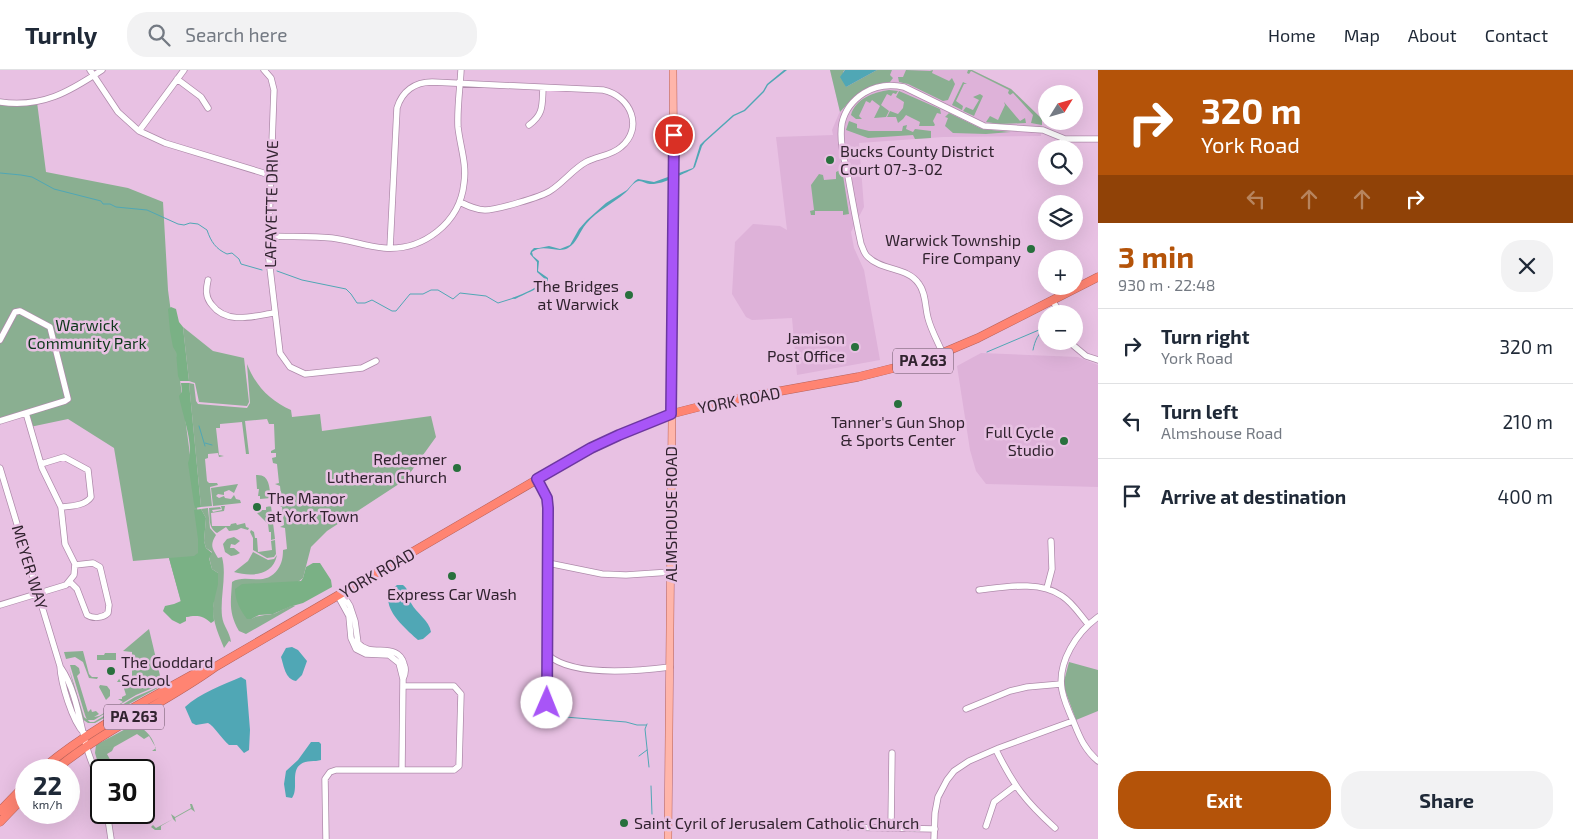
<!DOCTYPE html>
<html lang="en">
<head>
<meta charset="utf-8">
<style>
	body { margin:0; font-family:"Exo 2",sans-serif; background:#f2f2f3; color:#1f2937; height:100vh; display:flex; flex-direction:column; font-size:19px; white-space:nowrap }
	* { box-sizing:border-box; margin:0 }
	p { font-size:16px; color:#747a83 }
	.icon { flex:none; width:28px; height:28px; fill:none; stroke:currentColor; stroke-width:2; stroke-linecap:round; stroke-linejoin:round }
	.map { position:relative; flex:1; overflow:hidden }
	.panel { display:flex; flex-direction:column; background:#fff; width:475px }
	.panel>* { flex:none }
	.banner { background:#b45309; color:#fff; overflow:hidden }
	.needle { width:32px; rotate:53deg }
	.buttons { position:absolute; left:1038px; top:15px; display:grid; gap:10px }
	.buttons a { display:grid; place-items:center; width:45px; height:45px; border-radius:50%; background:#fff; box-shadow:0 5px 20px #0002; font-size:25px }
	.speed { position:absolute; left:15px; top:689px; display:flex; gap:10px; font-size:25px; font-weight:700; text-align:center }
	.speed>* { display:grid; place-content:center; width:65px; height:65px; border-radius:50%; background:#fff; box-shadow:0 5px 20px #0002; line-height:1 }
	.speed small { font-size:12px; font-weight:400 }
	.speed .limit { border:2px solid #111; border-radius:8px; background:#fff; color:#111 }
	.pin { position:absolute; display:grid; place-items:center; width:42px; height:42px; color:#fff; margin:-21px; border:2px solid #fff; border-radius:50%; box-shadow:0 1px 5px #0007 }
	.me { position:absolute; width:55px; margin:-28px; rotate:1deg; stroke-linejoin:round; filter:drop-shadow(0 0 4px #0008) }
	.turn { display:flex; align-items:center; gap:18px; height:105px; padding:0 20px; font-size:22px }
	.turn .icon { width:65px; height:65px; stroke-width:2.5 }
	.turn b { display:block; font-size:35px; line-height:42px }
	.lanes { display:flex; align-items:center; height:48px; padding:0 20px; background:#0003; justify-content:center; gap:25px; direction:ltr }
	.lanes .off { opacity:.35 }
	.round { display:grid; place-items:center; flex:none; width:52px; height:52px; border-radius:20px; background:#f2f2f3 }
	.headline { display:flex; align-items:center; justify-content:space-between; height:85px; padding:0 20px }
	h1 { font-size:30px; font-weight:700; line-height:38px; color:#b45309 }
	.cta { display:flex; gap:10px; margin-top:auto; padding:10px 20px }
	.cta a { flex:1; height:58px; border-radius:20px; background:#b45309; color:#fff; font-size:20px; font-weight:700; line-height:58px; text-align:center }
	.cta a+a { background:#f2f2f3; color:#1f2937 }
	ul { padding:0; list-style:none }
	li { display:flex; align-items:center; gap:15px; height:75px; padding:0 20px; border-top:1px solid #e0e1e3 }
	li div { flex:1 }
	li b { display:block; font-size:19px }
	li em { font-style:normal }
	header { display:flex; align-items:center; gap:30px; box-sizing:border-box; height:70px; padding:0 25px; background:#fff; border-bottom:1px solid #e0e1e3 }
	header strong { font-size:24px }
	nav { display:flex; gap:28px; margin-inline-start:auto; font-size:18px }
	.search { width:350px; height:45px; background:#f2f2f3; display:flex; align-items:center; gap:12px; box-sizing:border-box; padding:0 18px; border-radius:20px; color:#747a83; font-size:19px }
	main { display:flex; flex:1; min-height:0 }
	.map>svg:first-child { display:block }
	.built { fill:#deb2d9 }
	.green { fill:#8aaf91 }
	.forest { fill:#7ab185 }
	.water { fill:#50a7b5 }
	.lines { fill:none; stroke-linecap:round; stroke-linejoin:round }
	.stream { stroke:#50a7b5; stroke-width:1 }
	.minor-casing { stroke:#af8bab; stroke-width:7 }
	.major-casing { stroke:#b7625b; stroke-width:8 }
	.highway-casing { stroke:#b7625b; stroke-width:9 }
	.minor { stroke:#fff; stroke-width:5.5 }
	.major { stroke:#ffb5aa; stroke-width:7 }
	.highway { stroke:#ff8472; stroke-width:8 }
	.route-casing { stroke:#6d37a1; stroke-width:12 }
	.route { stroke:#a855f7; stroke-width:9 }
	.poi-dot { fill:#28703d; stroke:#e8c1e3; stroke-width:2 }
	.labels { text-anchor:middle; stroke-width:5; stroke-linejoin:round; paint-order:stroke }
	.shield { fill:#e8c1e3; stroke:#685265; stroke-width:1 }
	.shield-label { font-size:15px; font-weight:bold; fill:#31232f }
	.poi-label { font-size:16px; fill:#31232f; stroke:#e8c1e3; text-anchor:end }
	.street-label { font-size:16px; fill:#31232f; stroke:#e8c1e3 }
	.park-label { font-size:16px; fill:#0e381b; stroke:#e8c1e3 }
</style>
</head>
<body>
<header>
<strong>Turnly</strong>
<div class="search"><svg class="icon" aria-label="search" viewBox="0 0 24 24"><circle cx="10" cy="10" r="6"/><path d="M15 15l6 6"/></svg>Search here</div>
<nav><a>Home</a><a>Map</a><a>About</a><a>Contact</a></nav>
</header>
<main>
<div class="map">
<svg width="1098" height="769" viewBox="0 0 1098 769">
	<rect width="100%" height="100%" fill="#e8c1e3"/>
	<!-- built -->
	<path class="built" d="M830 0H972L1011 19 1042 49 1041 66 943 67 859 73 864 137 851 162 854 178 864 200 880 290 797 305 792 248 752 250 746 247 732 224 735 172 753 154 780 156 787 160 776 67 833 65 832 60 840 41Z
		M981 283 1078 287 1098 295V417L986 414 976 401 970 380 957 296Z"/>
	<!-- green -->
	<path class="green" d="M830 0H845L843 2 846 17 877 0H892L890 5 893 8 890 12C867 14 855 25 840 42Z
		M906 0 930 1 933 0 932 3 949 11 952 8 955 14 948 30 943 31 908 14 899 12 898 7H903Z
		M968 0H972L1011 19 1042 49V55L1031 53 1033 45 1013 23 1010 25 1008 23 1009 20 971 1 969 4 967 3Z
		M963 12 967 14H964L956 31 963 36 962 40 952 35Z
		M889 20 898 21 896 24 893 23 891 26 887 24 881 35 889 41 886 47 874 48 880 36 872 30 870 33 866 31 859 46 862 49H856L851 45C855 29 874 22 889 20Z
		M899 21 940 39 941 44 937 43 933 51 935 55 934 56H919L920 52 906 45 903 49 898 53 896 47H887L890 41 898 44 903 38 904 32 896 27Z
		M980 24 983 26 974 46 963 41 966 37 973 40 979 30 973 27Z
		M0 32H37L46 102 128 118 163 132 168 220 211 542 185 547 169 488 133 491 114 378 68 349 30 357 26 343 0 351Z
		M1004 32 1020 51 1025 48 1026 53 1000 54 986 52 990 46 998 50 1005 35Z
		M949 43 982 59 1011 62 986 64 953 63 945 56 948 48 945 47Z
		M849 51 857 54V58L869 61H902L903 56 907 55 906 59 913 62 915 59 931 61V68L915 69 913 65 868 68 846 60Z
		M842 99 849 144 843 145V141H815V145H811L810 141 814 140 811 115 819 104 823 105 824 110 836 109V102Z
		M183 257 213 281 244 288 249 332 247 336 199 332 195 313 189 311Z
		M247 294C255 315 270 331 291 340L292 347 320 344 322 361 431 346 436 367 405 410 327 461 311 477 303 508 251 549C260 544 267 546 276 543 283 540 290 535 295 536L246 564 239 561C228 542 231 531 232 512 246 503 265 518 278 499 282 493 283 487 283 480L287 479 285 458 280 457 284 455 282 437 278 435 282 434 280 416 275 414 279 413 277 394 273 393 272 388 276 387V383H271V381L275 379 274 354H269L267 349 245 351 249 384H246L242 352 220 354V358H216L219 385 224 386 219 387 218 383 208 384V388L205 389 207 411 209 413H217L218 415 210 417 212 436 201 437 189 313 194 314 196 331 198 334 247 338 250 333Z
		M256 405C270 404 269 417 271 428L260 429V426H258L259 419H257Z
		M238 414 234 423 229 420 224 422V425L218 424 216 426 219 428 224 426 225 428 231 429 234 425 236 429 240 430 241 433 213 436 211 418Z
		M221 436H225L224 441 211 443 212 456H230L231 454 236 453 237 455 245 453 246 457 249 458 248 460 241 458 237 460 229 461 226 457 217 463C208 458 210 447 209 438L220 437 221 439 212 440 213 442 222 440Z
		M271 436 275 469 271 470V462H269L268 454 257 443 259 440H266V437Z
		M208 438 210 458 216 465C209 476 213 479 218 488L222 487C227 506 220 526 222 546 223 556 230 562 231 572L229 571 224 578C219 565 213 553 213 539 213 526 218 516 218 503L212 499 209 487 212 482 206 478 204 471 206 448 201 439Z
		M251 460 254 462 255 468H257L258 482 272 480 271 471 275 470 276 484 274 487 267 488 253 480V468L250 462Z
		M234 467 240 471 235 475 231 474 230 478H234L240 483 236 485 231 486 225 482 223 474 227 469Z
		M253 482 268 490 274 489 277 485C273 506 251 507 234 502L248 491Z
		M149 559 162 614 136 625 94 650H87L85 645 70 595H75L79 598 80 603 77 606 88 642 91 639 92 642 96 641 99 644 94 647 99 646 123 632 118 629H122V627L126 625 122 612H117L119 609 132 608V582L123 581Z
		M83 581 89 604 92 607H98L97 609 89 608 83 592 75 587 66 589 64 582Z
		M105 583H116V590H97V585H104Z
		M1069 592 1098 600V641L1076 650 1063 615Z
		M69 598 84 647 90 652H94L135 627 163 615 95 653H88L82 649Z
		M100 615 107 616 110 620V626L106 630 99 617Z
		M135 655C146 658 155 670 156 681H152L156 678 149 666 144 669 137 664 114 677 112 681 107 684 113 695 118 694 116 700H101V703L95 683 96 675 131 656Z
		M190 734H192L195 742 191 739 175 748 176 752 173 749 161 756V760H155L151 757 153 755 156 758 173 749 171 744 175 747 191 738Z"/>
	<!-- forest -->
	<path class="forest" d="M171 237 176 239 179 252 183 257 189 311H180L178 306 176 282 173 277 170 261 168 239Z
		M181 313H189L201 437 195 438 194 434 188 393C195 376 182 344 179 326L182 322Z
		M201 439 206 448 204 471 206 478 212 483 209 488 212 499 218 503V514L213 536 214 551 211 553C203 545 196 545 186 547V551L180 554 172 550 163 541 165 536 174 534 181 531 169 488 194 486 198 483V469L194 440Z
		M313 493H320L331 510 332 517 303 533 289 537 273 544 259 545 251 549H247C240 540 235 530 235 519L242 514 301 511 303 508 306 497Z"/>
	<!-- water -->
	<path class="water" d="M784 0H787L768 15 764 22 745 41 734 46 705 72 702 76 695 97 693 99C683 104 662 115 650 114 645 114 641 109 636 112 631 115 629 120 625 123 612 134 598 140 586 154 580 161 577 173 568 178 557 184 544 173 532 182L533 186 539 191 538 201 548 208V211C544 216 523 225 515 229L512 228C519 226 543 215 546 210L537 202V192L530 184 531 181 534 178H539L549 176 560 179 570 175 579 159 587 150 606 133 627 120 635 111 638 109 654 112 693 98 700 75 704 71 733 45 744 40 763 21 767 14Z
		M845 0H877L846 17 840 7Z
		M397 515H403C409 519 408 526 411 533 417 544 429 550 431 562L423 569 418 570C405 558 373 532 397 515Z
		M292 577 298 580 307 591 302 605 296 611C285 609 284 596 281 587L286 578Z
		M241 607 246 610 250 660 249 680 244 683 237 675H229C222 669 214 656 208 653L196 655 192 653 185 637C200 623 223 615 241 607Z
		M311 672H319L321 674V690C315 692 306 690 301 694 290 701 299 719 292 728L286 727 284 714 286 701 298 690Z"/>
	<g class="lines">
		<!-- stream -->
		<path class="stream" d="M0 103 21 105 32 107 54 119 101 131 103 134H110L116 137 147 140 178 154 184 155 190 153 198 154 207 160C211 172 216 179 227 184L232 183 239 189 241 194 262 200
			M277 201 302 210 346 219 351 224 357 233H365L372 230 392 241H396L410 224H423L431 220H438L453 229 460 223 486 226 498 233 514 228
			M1033 280C1035 270 1038 264 1046 257
			M987 282 1046 257
			M199 356 205 376
			M205 373 212 375
			M565 647 626 652 637 655H646
			M647 654 645 659 649 697
			M639 686 647 680
			M651 716 652 744"/>
		<!-- minor casing -->
		<g class="minor-casing">
			<path id="minor" d="M90 0 118 42 139 61 165 73 270 105
				M264 0 271 8 274 20 268 181 280 283 290 297 305 304 362 298 376 291
				M177 9 201 27 208 38
				M0 32C42 38 69 22 102 0
				M529 55C544 44 542 35 543 18
				M139 61 184 0
				M268 166C289 167 311 166 332 168 350 170 367 177 384 178 423 181 460 153 464 113 467 94 460 76 458 57 457 38 460 19 461 0
				M390 178 397 38C402 21 415 12 432 12L603 20C631 26 644 58 621 77 611 86 597 86 586 92 573 99 563 113 550 121 541 127 496 140 485 140 476 140 468 136 460 132
				M208 210C206 219 205 227 212 235 227 255 254 246 274 243
				M1052 230 1061 244
				M0 270 15 242 20 241 50 257 68 329 65 331 0 351
				M1068 271 1086 286 1098 290
				M943 284C938 272 931 260 928 248 925 237 926 223 919 214 908 197 882 201 868 187 864 184 863 178 861 174 856 151 852 129 848 106 844 89 839 70 842 53 845 40 853 30 864 23 877 15 890 14 904 17L984 56 1043 60 1065 69H1098
				M41 394 64 387 88 400 91 427C85 436 71 436 61 437
				M0 398 60 596C61 613 72 651 84 663
				M537 409 547 428 548 438 547 633
				M548 493 602 504 626 505 671 502
				M70 512 77 519 87 545C93 549 103 548 108 543L109 535 100 497 93 493 75 495
				M1047 518 1052 499 1051 471
				M979 520C1005 517 1040 510 1062 526 1073 533 1080 545 1088 554
				M342 523 350 536 355 551 358 573C370 588 398 571 404 594 406 599 405 605 403 609
				M338 526 349 546 351 568 356 579 366 584 389 585 399 593 403 609 402 699
				M0 535 66 515 74 505 75 494 65 474 61 437 42 398 26 343
				M1098 547C1077 562 1057 592 1062 620 1064 631 1069 642 1074 653 1080 668 1085 680 1098 691
				M548 585C573 607 638 601 670 597
				M61 598C75 618 80 652 86 675 90 690 97 704 101 719
				M966 639 1010 621 1027 617 1061 614
				M996 680C1014 716 1025 731 1055 758
				M107 742 111 769
				M827 750 839 757 935 759
				M986 756 994 732 1015 716
				M891 758 892 683
				M326 769 325 709 330 702 336 700H454L459 696 461 624 454 616H403
				M934 769 935 743 938 727 947 710 954 701 969 691 999 678 1073 651"/>
		</g>
		<!-- major casing -->
		<g class="major-casing">
			<path id="major" d="M668 769 674 137 673 0"/>
		</g>
		<!-- highway casing -->
		<g class="highway-casing">
			<path id="highway" d="M41 700C87 661 140 634 192 605L208 599
				M55 700C104 659 164 634 215 597L574 388 619 365 671 344 714 333 858 307 926 290 978 268 1098 207
				M0 741 26 714
				M0 752 26 725"/>
		</g>
		<!-- minor -->
		<use href="#minor" class="minor"/>
		<!-- major -->
		<use href="#major" class="major"/>
		<!-- highway -->
		<use href="#highway" class="highway"/>
	</g>
	<g class="lines">
		<!-- route casing -->
		<g class="route-casing">
			<path id="route" d="M547 633 548 438 547 428 537 409 591 378 619 365 671 344 674 65"/>
		</g>
		<!-- route -->
		<use href="#route" class="route"/>
	</g>
	<!-- markers -->
	<g class="poi-dot">
		<circle cx="830" cy="90" r="5"/>
		<circle cx="1031" cy="179" r="5"/>
		<circle cx="629" cy="225" r="5"/>
		<circle cx="855" cy="277" r="5"/>
		<circle cx="898" cy="334" r="5"/>
		<circle cx="1064" cy="371" r="5"/>
		<circle cx="457" cy="398" r="5"/>
		<circle cx="257" cy="437" r="5"/>
		<circle cx="452" cy="506" r="5"/>
		<circle cx="111" cy="601" r="5"/>
		<circle cx="624" cy="753" r="5"/>
	</g>
	<g class="labels">
		<!-- shield labels -->
		<g class="shield">
			<rect x="893" y="278.5" width="60" height="25" rx="4"/>
			<rect x="104" y="634.5" width="60" height="25" rx="4"/>
		</g>
		<g class="shield-label">
			<text x="923" y="296">PA 263</text>
			<text x="134" y="652">PA 263</text>
		</g>
		<!-- poi labels -->
		<g class="poi-label">
			<text x="840" y="87" text-anchor="start">Bucks County District<tspan x="840" dy="18">Court 07-3-02</tspan></text>
			<text x="1021" y="176">Warwick Township<tspan x="1021" dy="18">Fire Company</tspan></text>
			<text x="619" y="222">The Bridges<tspan x="619" dy="18">at Warwick</tspan></text>
			<text x="845" y="274">Jamison<tspan x="845" dy="18">Post Office</tspan></text>
			<text x="898" y="358" text-anchor="middle">Tanner's Gun Shop<tspan x="898" dy="18">&amp; Sports Center</tspan></text>
			<text x="1054" y="368">Full Cycle<tspan x="1054" dy="18">Studio</tspan></text>
			<text x="447" y="395">Redeemer<tspan x="447" dy="18">Lutheran Church</tspan></text>
			<text x="267" y="434" text-anchor="start">The Manor<tspan x="267" dy="18">at York Town</tspan></text>
			<text x="452" y="530" text-anchor="middle">Express Car Wash</text>
			<text x="121" y="598" text-anchor="start">The Goddard<tspan x="121" dy="18">School</tspan></text>
			<text x="634" y="759" text-anchor="start">Saint Cyril of Jerusalem Catholic Church</text>
		</g>
		<!-- street labels -->
		<g class="street-label">
			<text transform="translate(271 134) rotate(-89)" y="6">LAFAYETTE DRIVE</text>
			<text transform="translate(739 330) rotate(-11)" y="6">YORK ROAD</text>
			<text transform="translate(671 444) rotate(-90)" y="6">ALMSHOUSE ROAD</text>
			<text transform="translate(30 497) rotate(73)" y="6">MEYER WAY</text>
			<text transform="translate(377 503) rotate(-30)" y="6">YORK ROAD</text>
		</g>
		<!-- park labels -->
		<g class="park-label">
			<text x="87" y="261">Warwick<tspan x="87" dy="18">Community Park</tspan></text>
		</g>
	</g>
</svg>
<div class="buttons">
<a><svg class="needle" viewBox="-14 -14 28 28"><path d="M0-13l5 13h-10z" fill="#e53935"/><path d="M0 13l5-13h-10z" fill="#747a83"/></svg></a>
<a><svg class="icon" aria-label="search" viewBox="0 0 24 24"><circle cx="10" cy="10" r="6"/><path d="M15 15l6 6"/></svg></a>
<a><svg class="icon" aria-label="layers" viewBox="0 0 24 24"><path d="M12 4l9 5-9 5-9-5zM3 14l9 5 9-5"/></svg></a>
<a>+</a>
<a>−</a>
</div>
<div class="speed"><div>22<small>km/h</small></div><div class="limit">30</div></div>
<div class="pin" style="left:674px;top:65px;background:#d93025"><svg class="icon" aria-label="arrive" viewBox="0 0 24 24"><path d="M6 21V4h12l-3 4 3 4H6"/></svg></div>
<svg class="me" style="left:547px;top:633px" viewBox="-20 -20 40 40"><circle r="19" fill="#fff"/><path d="M0-13L10 11 0 6-10 11z" fill="#a855f7"/></svg>
</div>
<section class="panel">
<div class="banner">
<div class="turn"><svg class="icon" aria-label="right" viewBox="0 0 24 24"><path d="M7 20v-9h11M14 6l5 5-5 5"/></svg><div><b>320 m</b>York Road</div></div>
<div class="lanes"><svg class="icon off" aria-label="left" viewBox="0 0 24 24"><path d="M17 20v-9H6M10 6l-5 5 5 5"/></svg><svg class="icon off" aria-label="ahead" viewBox="0 0 24 24"><path d="M12 20V5M6 11l6-6 6 6"/></svg><svg class="icon off" aria-label="ahead" viewBox="0 0 24 24"><path d="M12 20V5M6 11l6-6 6 6"/></svg><svg class="icon" aria-label="right" viewBox="0 0 24 24"><path d="M7 20v-9h11M14 6l5 5-5 5"/></svg></div>
</div>
<div class="headline"><div><h1>3 min</h1><p>930 m · 22:48</p></div><a class="round"><svg class="icon" aria-label="close" viewBox="0 0 24 24"><path d="M6 6l12 12M18 6L6 18"/></svg></a></div>
<ul>
<li><svg class="icon" aria-label="right" viewBox="0 0 24 24"><path d="M7 20v-9h11M14 6l5 5-5 5"/></svg><div><b>Turn right</b><p>York Road</p></div><em>320 m</em></li>
<li><svg class="icon" aria-label="left" viewBox="0 0 24 24"><path d="M17 20v-9H6M10 6l-5 5 5 5"/></svg><div><b>Turn left</b><p>Almshouse Road</p></div><em>210 m</em></li>
<li><svg class="icon" aria-label="arrive" viewBox="0 0 24 24"><path d="M6 21V4h12l-3 4 3 4H6"/></svg><div><b>Arrive at destination</b></div><em>400 m</em></li>
</ul>
<div class="cta"><a>Exit</a><a>Share</a></div>
</section>
</main>
</body>
</html>
